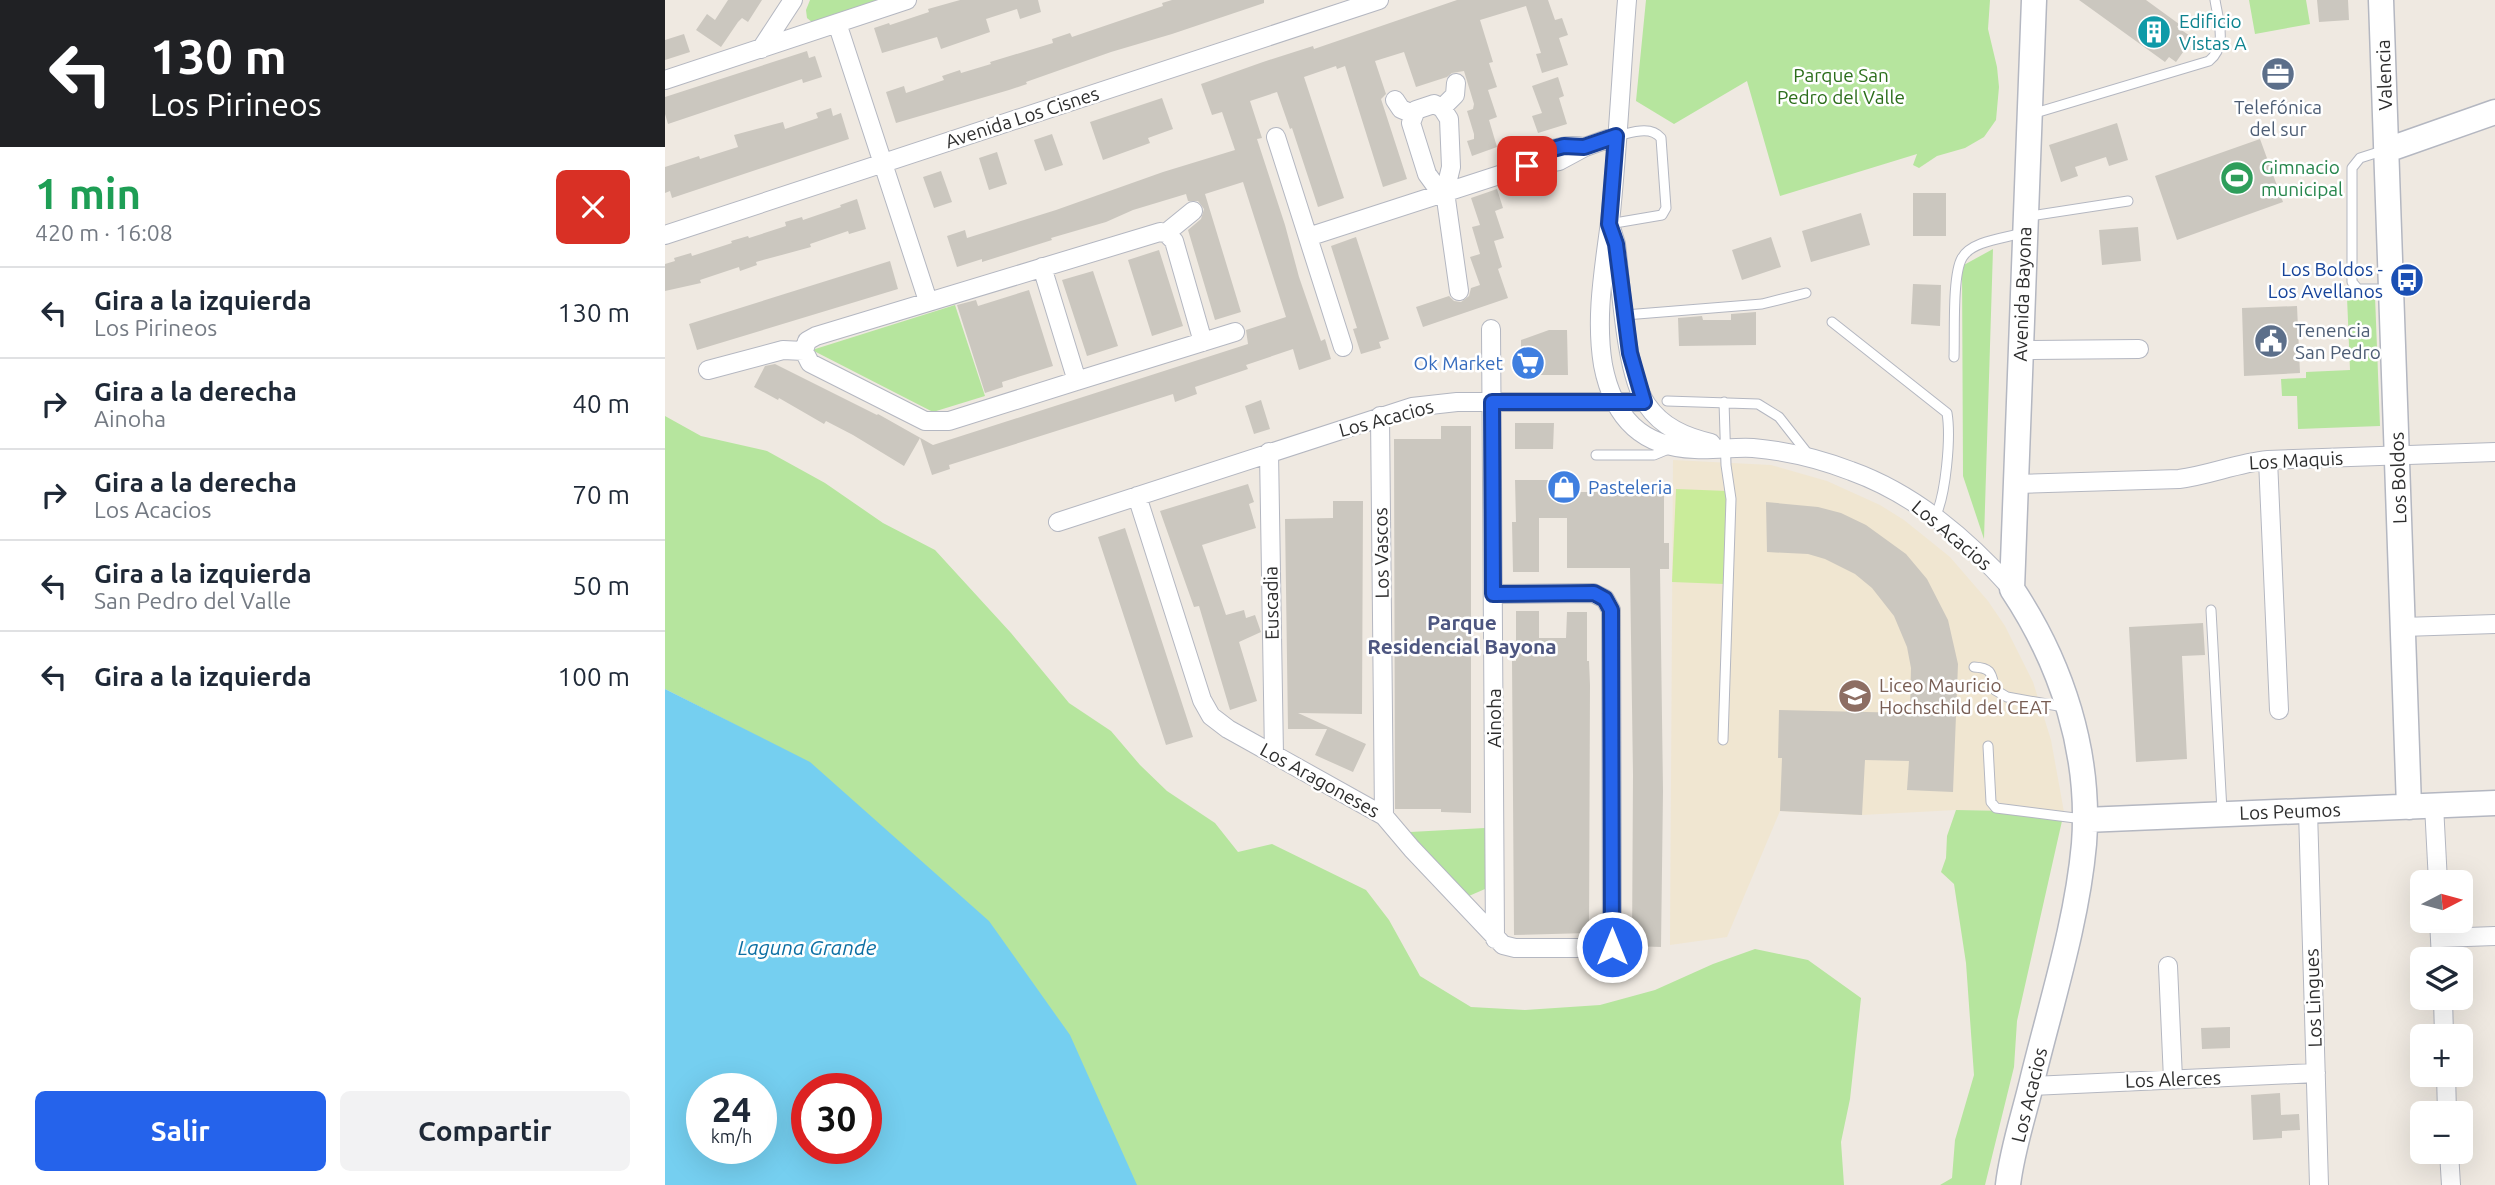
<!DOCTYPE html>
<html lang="es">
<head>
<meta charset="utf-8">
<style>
	body { margin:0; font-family:Ubuntu,sans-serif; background:#f2f2f3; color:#1f2937; height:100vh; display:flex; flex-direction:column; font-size:26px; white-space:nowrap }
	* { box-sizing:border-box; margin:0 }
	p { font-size:23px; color:#747a83 }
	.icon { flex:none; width:38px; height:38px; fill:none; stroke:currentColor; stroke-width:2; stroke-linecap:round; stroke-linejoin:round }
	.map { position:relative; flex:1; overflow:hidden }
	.drawer { display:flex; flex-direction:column; background:#fff; width:665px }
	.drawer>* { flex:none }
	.hud { background:#202124; color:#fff; overflow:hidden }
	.needle { width:46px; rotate:84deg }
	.fabs { position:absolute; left:1745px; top:870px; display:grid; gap:14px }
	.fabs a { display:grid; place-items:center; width:63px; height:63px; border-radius:10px; background:#fff; box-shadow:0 7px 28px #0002; font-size:35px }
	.speed { position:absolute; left:21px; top:1073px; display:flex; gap:14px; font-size:35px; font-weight:700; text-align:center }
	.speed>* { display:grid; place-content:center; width:91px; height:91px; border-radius:50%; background:#fff; box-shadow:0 7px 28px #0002; line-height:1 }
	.speed small { font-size:18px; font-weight:400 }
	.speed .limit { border:10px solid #d22; background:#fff; color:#111 }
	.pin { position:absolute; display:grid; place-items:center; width:60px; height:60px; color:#fff; margin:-30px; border-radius:14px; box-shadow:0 4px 10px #0006 }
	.me { position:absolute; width:77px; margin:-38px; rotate:0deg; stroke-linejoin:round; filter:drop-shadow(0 0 5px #0008) }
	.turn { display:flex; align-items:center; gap:24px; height:147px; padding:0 35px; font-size:32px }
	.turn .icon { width:91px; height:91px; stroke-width:2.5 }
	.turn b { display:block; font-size:49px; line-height:60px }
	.round { display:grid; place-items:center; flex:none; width:74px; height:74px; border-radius:10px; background:#f2f2f3 }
	.head { display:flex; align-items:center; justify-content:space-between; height:119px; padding:0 35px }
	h1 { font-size:42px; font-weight:700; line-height:52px; color:#1e9e55 }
	.primary-button { display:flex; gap:14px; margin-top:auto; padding:14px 35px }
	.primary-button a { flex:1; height:80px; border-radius:10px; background:#2563eb; color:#fff; font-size:28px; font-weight:700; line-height:80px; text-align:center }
	.primary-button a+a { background:#f2f2f3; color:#1f2937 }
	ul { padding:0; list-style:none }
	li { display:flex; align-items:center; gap:21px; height:91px; padding:0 35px; border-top:2px solid #e0e1e3 }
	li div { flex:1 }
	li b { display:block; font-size:26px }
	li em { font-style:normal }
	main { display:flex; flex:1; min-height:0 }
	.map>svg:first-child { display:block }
	.education { fill:#f0e6d1 }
	.green { fill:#b6e59e; fill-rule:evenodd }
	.pitch { fill:#c9ec9a }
	.water { fill:#75cff0; fill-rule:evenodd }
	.building { fill:#cbc7bf }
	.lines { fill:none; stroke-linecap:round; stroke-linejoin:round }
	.lane-casing { stroke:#b4b7c1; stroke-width:11 }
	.street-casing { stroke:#b4b7c1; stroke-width:20 }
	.secondary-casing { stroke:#b4b7c1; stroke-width:27 }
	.lane { stroke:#fff; stroke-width:9 }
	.street { stroke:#fff; stroke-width:18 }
	.secondary { stroke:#fff; stroke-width:24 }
	.route-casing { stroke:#184099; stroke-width:18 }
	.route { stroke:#2563eb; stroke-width:12 }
	.labels { text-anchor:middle; stroke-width:5; stroke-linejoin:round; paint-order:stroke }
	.culture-label { font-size:19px; fill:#0d838f; stroke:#fff; text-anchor:start }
	.park-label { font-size:19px; fill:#2c6e1b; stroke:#fff }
	.street-label { font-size:19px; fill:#2e2e2e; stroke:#fff }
	.service-label { font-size:19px; fill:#4e5e75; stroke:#fff }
	.leisure-label { font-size:19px; fill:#27864d; stroke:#fff; text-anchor:start }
	.transit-label { font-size:19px; fill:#164399; stroke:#fff; text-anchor:end }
	.shop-label { font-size:19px; fill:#366cbe; stroke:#fff; text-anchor:end }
	.education-label { font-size:19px; fill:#785e54; stroke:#fff; text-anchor:start }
	.neighbourhood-label { font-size:21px; font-weight:bold; fill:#4d5680; stroke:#fff }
	.water-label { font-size:21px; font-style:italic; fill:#0d6fa3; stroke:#fff }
</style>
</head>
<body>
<main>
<section class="drawer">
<div class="hud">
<div class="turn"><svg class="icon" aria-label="left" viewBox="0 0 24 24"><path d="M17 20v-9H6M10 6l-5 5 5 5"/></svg><div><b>130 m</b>Los Pirineos</div></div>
</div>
<div class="head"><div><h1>1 min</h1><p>420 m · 16:08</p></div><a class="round" style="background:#d93025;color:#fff"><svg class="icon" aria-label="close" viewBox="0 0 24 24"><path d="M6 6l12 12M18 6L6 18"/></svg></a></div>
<ul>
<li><svg class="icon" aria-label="left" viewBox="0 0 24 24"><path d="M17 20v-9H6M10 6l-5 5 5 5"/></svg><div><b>Gira a la izquierda</b><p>Los Pirineos</p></div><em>130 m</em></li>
<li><svg class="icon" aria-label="right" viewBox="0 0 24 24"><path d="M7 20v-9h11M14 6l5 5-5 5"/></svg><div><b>Gira a la derecha</b><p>Ainoha</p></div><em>40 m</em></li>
<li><svg class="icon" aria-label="right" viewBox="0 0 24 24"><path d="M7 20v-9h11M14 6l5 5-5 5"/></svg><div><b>Gira a la derecha</b><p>Los Acacios</p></div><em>70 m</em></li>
<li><svg class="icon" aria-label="left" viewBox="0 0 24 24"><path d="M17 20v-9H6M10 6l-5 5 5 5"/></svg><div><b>Gira a la izquierda</b><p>San Pedro del Valle</p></div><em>50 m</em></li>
<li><svg class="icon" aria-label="left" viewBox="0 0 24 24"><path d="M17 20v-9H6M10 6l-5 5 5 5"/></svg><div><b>Gira a la izquierda</b></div><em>100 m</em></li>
</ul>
<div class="primary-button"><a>Salir</a><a>Compartir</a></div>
</section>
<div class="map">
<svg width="1830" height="1185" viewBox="0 0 1830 1185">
	<rect width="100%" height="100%" fill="#efe9e1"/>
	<!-- education -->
	<path class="education" d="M1008 460 1106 465 1162 481 1215 505 1239 520 1285 557 1323 601 1340 626 1368 682 1386 740 1399 812 1291 810 1197 815 1115 811 1062 937 1005 945Z"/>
	<!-- green -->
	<path class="green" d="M145 0H214L148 23 142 18 141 10Z
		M981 0H1325L1323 29 1332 67 1334 87 1331 120 1319 137 1300 148 1272 156 1254 168 1248 165 1252 154 1115 196 1082 81 1009 124 971 101Z
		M1584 0H1641L1645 24 1590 34Z
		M1328 249 1319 539 1298 476 1297 266Z
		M1710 296 1715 426 1633 429 1632 396H1617L1616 379 1641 378V372L1685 370 1682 297Z
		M290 305 320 396 268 412 147 350Z
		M0 416 36 436 102 451 160 483 218 523 270 550 346 633 404 703 446 731 475 765 502 791 550 823 573 852 607 844 701 890 724 920 755 976 806 1007 860 1010 935 1005 990 990 1048 964 1090 949 1143 960 1196 998 1185 1099 1176 1142 1179 1185H0L145 763 0 689ZM37 1088H96V1148H37ZM142 1088H201V1148H142Z
		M1291 810 1399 812 1352 1021 1349 1067 1320 1185H1268H1275L1287 1178 1290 1140 1309 1075 1301 963 1289 884 1276 872 1281 858 1282 836Z
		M820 828V889L797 899 768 866 745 832Z"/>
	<!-- pitch -->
	<path class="pitch" d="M1011 489 1063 491 1059 584 1007 582Z"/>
	<!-- water -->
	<path class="water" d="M0 689 145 762 324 921 405 1035 472 1185H0ZM37 1088H96V1148H37ZM142 1088H201V1148H142Z"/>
	<!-- building -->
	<path class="building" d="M63 0H97L83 22 77 18 73 22 56 47 31 30 42 14 50 20Z
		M295 0H373L376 12 355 19 352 9 321 19 325 32 276 49 272 37 217 53 209 28 224 23 225 25 264 12 263 9Z
		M507 0H599V3L507 34 446 52 361 82 362 84 344 90 231 123 221 92 239 86 241 93 279 80 277 76 295 70 296 73 326 64 325 62 388 43 387 39 405 33 407 37 498 6 497 3Z
		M792 0H883L890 20 897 18 903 35 894 38 903 65 877 73 871 54 876 53 861 6 815 20 828 62 824 63 832 87 823 90 832 117 824 120 832 147 807 156 802 141 809 139V134L802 111 808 109 809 104 799 71 787 73 782 77 751 87 739 52 710 61 721 94 716 99 742 179 718 187 680 66 672 69 671 66 639 77 679 198 653 207 627 128 625 129 612 92 585 101 597 138 592 139 620 225 634 277 656 341 660 339 666 359 634 370 628 349 581 365 583 369 530 387 532 394 510 402 508 394 284 465 285 469 267 475 255 438 239 466 188 435 161 421 159 424 114 398 113 400 89 387 100 366 110 364 212 415 213 414 268 445 583 344 581 330 621 317 578 182 540 194 576 312 550 320 523 230 536 219 539 209 533 201H523L521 194 468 210 441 222 386 238 387 240 317 262V259L292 267 282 236 300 230 302 238 391 210 498 172 570 150 557 112 547 115 536 84 598 62 648 46 649 49Z
		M1414 0H1481L1514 24 1512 27 1528 38 1511 62 1504 57 1500 62Z
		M1652 0H1683L1684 20 1654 22Z
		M19 34 25 52 0 60V40Z
		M142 51 144 58 150 56 157 77 138 83 137 79 3 124 0 114V97Z
		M893 77 899 96 894 98 902 124 873 133 867 116 877 113 867 86Z
		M497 98 508 129 483 138 485 143 438 160 425 122Z
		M166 108 168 116 176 113 184 139 7 198 5 191 0 193V167L34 156 35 159 73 147 69 135 118 122 120 129 153 118 151 113Z
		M1452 123 1463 160 1444 166 1441 157 1410 167 1413 176 1396 182 1384 145Z
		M387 134 398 165 380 171 369 140Z
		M1595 139 1618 202 1512 240 1490 176Z
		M332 152 342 184 324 190 314 158Z
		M276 171 287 202 269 208 258 177Z
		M832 189 838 208 830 211 839 238 829 241 837 267 833 269 843 298 758 327 751 307 784 296 789 301 796 302 804 296 806 288 815 285 805 257 815 254 807 227 815 225 806 198Z
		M1248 193H1281V236H1248Z
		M192 199 201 229 184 234 183 231 145 244 146 247 91 262 92 265 75 271 74 267 35 280 36 283 0 291V264L10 261 9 258 26 253 27 256 67 243 66 241 83 236 84 238 121 226 120 222 137 217 138 220 176 207 175 205Z
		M1196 213 1205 245 1146 262 1137 231Z
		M1473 227 1476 261 1437 265 1434 230Z
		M691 237 724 339 714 342 716 348 696 354 688 329 692 328 666 246Z
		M1106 237 1116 267 1077 280 1067 250Z
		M494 250 518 326 487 336 463 260Z
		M225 261 233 289 32 350 24 324Z
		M428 271 453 346 422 356 397 280Z
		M1248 284 1276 285 1275 326 1246 324Z
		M364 290 388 366 337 382 338 387 320 393 292 305 311 300 313 306Z
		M1632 306 1635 373 1579 376 1577 308Z
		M1091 312V345L1014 346 1013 318 1037 316 1038 320H1066V314Z
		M884 330H902L903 375H856V340Z
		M596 400 605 429 589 434 580 406Z
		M850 423H889L888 449H850Z
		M776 426H806V813L776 812V809H730L729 439H776Z
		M850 480H890V492H999V543H1004V569H995L998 791 996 947 967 946 968 775 965 568H902V518H874V572H848L847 522H851Z
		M583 484 589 502 584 504 591 528 537 545 561 615 579 610 581 618 590 615 596 632 574 642 592 701 565 710 534 606 529 607 495 511Z
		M668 501H698L697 714 633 713 701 744 688 772 650 755 662 729H623L620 519 668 518Z
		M1101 502 1153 507 1176 513 1201 525 1241 554 1262 579 1283 620 1293 664 1288 792 1242 790 1244 761 1200 760 1197 815 1115 811 1117 758H1113L1114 710 1245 713 1246 668 1242 647 1229 616 1207 588 1190 574 1160 559 1143 554 1102 552Z
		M460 528 528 737 501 745 433 537Z
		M851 611H874V638H901L902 612H922V661H924L925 685 924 933 849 935 847 661H851Z
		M1538 623 1540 655 1517 656 1522 759 1471 762 1464 627Z
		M1565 1027V1048L1537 1049 1536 1028Z
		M1615 1093 1616 1115 1634 1114 1635 1130 1617 1131V1138L1588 1140 1586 1095Z"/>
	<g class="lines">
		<!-- lane casing -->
		<g class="lane-casing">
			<path id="lane" d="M1367 114 1544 61C1563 46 1553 20 1550 0
				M1720 150 1695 158 1687 168V282L1693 289H1723
				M1365 216 1463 201
				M944 224 997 215 1001 208 996 138C985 125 966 133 951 136
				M960 315 1097 304 1141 293
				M1167 322 1282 413C1286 437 1281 495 1270 517
				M1289 357C1290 335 1287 275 1297 258 1306 241 1340 238 1357 233
				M1002 401 1093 404 1114 417 1143 454
				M931 455H989L1006 448
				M1546 610 1557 811
				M1309 667C1328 668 1326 674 1330 690L1342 697 1399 707
				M1058 740 1066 499 1061 465 1059 402
				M1323 746 1326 802 1331 808 1418 819"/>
		</g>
		<!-- street casing -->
		<g class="street-casing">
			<path id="street" d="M962 0C956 74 953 148 945 222 939 269 930 317 938 365 948 417 976 447 1030 449 1050 450 1069 447 1088 448 1122 451 1155 459 1186 471 1250 494 1302 539 1347 589
				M172 23 263 301
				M96 49 128 0
				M0 80 242 0
				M730 100 736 109 748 114
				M777 108 790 95 791 83
				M611 137 678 347
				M862 166C878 150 897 143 920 147
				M780 192 770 185 762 174 746 123 751 110 769 104 777 108 784 119 786 167 780 192 794 291
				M947 231 951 244C956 284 960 374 982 405 997 427 1020 437 1046 443
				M501 233 528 211
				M0 235 714 0
				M643 237 862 166 894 161 920 147 951 136
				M377 267 412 381
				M826 329 830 939
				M538 342 509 241 501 233 495 232 151 336 142 341 139 351 145 363 260 421H284C379 391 475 361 570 332
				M1355 350 1474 349
				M43 370 118 350 139 351
				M715 416 719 816
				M604 452 609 755
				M1603 460 1614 710
				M1351 484 1514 479C1545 475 1572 463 1603 460L1830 452
				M472 496 537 700 546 716 563 729 719 816 747 849 838 945 850 948H947L946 610 940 599 928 593 828 594
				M393 522 747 407 792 402H980
				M1738 627 1830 624
				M1769 805 1773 882
				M1643 811 1654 1185
				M1774 920 1776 959
				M1775 938 1830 936
				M1503 966 1508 1079
				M1778 998 1779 1036
				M1781 1074 1782 1113
				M1366 1086 1651 1073
				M1784 1152 1786 1185"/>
		</g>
		<!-- secondary casing -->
		<g class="secondary-casing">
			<path id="secondary" d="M1716 0 1744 807
				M1722 150 1830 112
				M1420 820 1830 803
				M1343 1185C1347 1149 1360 1112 1368 1077 1387 1000 1412 922 1419 844 1426 753 1397 664 1347 589L1369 0"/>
		</g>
		<!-- lane -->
		<use href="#lane" class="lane"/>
		<!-- street -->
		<use href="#street" class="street"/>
		<!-- secondary -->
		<use href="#secondary" class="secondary"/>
	</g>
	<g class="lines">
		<!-- route casing -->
		<g class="route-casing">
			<path id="route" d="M862 166 884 150 899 146 919 147 951 136 944 224 951 244 965 353 979 402H827L828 594 929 593 940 599 946 610 947 947"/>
		</g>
		<!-- route -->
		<use href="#route" class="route"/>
	</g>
	<!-- icons -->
	<defs>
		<g id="building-disc" transform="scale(1.75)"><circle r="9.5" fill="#0f9aa8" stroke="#fff"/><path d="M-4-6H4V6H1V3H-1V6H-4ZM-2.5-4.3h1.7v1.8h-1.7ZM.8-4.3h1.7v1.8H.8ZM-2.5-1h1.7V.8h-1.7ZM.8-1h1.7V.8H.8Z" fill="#fff"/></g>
		<g id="office-disc" transform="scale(1.75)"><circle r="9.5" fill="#5c6f8a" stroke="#fff"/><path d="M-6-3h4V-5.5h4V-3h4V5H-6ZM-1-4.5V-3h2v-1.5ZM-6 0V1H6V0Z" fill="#fff"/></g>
		<g id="stadium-disc" transform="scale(1.75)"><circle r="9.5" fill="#2e9e5b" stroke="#fff"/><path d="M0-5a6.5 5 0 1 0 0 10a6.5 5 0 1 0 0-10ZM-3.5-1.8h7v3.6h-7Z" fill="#fff"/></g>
		<g id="bus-disc" transform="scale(1.75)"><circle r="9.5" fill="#1a4fb4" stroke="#fff"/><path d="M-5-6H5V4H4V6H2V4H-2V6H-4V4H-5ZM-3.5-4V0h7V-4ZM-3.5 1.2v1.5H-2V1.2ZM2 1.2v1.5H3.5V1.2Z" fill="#fff"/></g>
		<g id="civic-disc" transform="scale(1.75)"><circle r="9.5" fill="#5c6f8a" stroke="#fff"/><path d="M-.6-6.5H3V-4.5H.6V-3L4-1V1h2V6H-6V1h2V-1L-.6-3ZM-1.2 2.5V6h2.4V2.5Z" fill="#fff"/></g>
		<g id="supermarket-disc" transform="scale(1.75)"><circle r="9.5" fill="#3f7fe0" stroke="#fff"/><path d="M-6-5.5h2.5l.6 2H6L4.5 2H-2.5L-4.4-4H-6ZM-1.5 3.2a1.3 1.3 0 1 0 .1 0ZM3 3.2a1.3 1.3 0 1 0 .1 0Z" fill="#fff"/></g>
		<g id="shop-disc" transform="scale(1.75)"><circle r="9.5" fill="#3f7fe0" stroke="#fff"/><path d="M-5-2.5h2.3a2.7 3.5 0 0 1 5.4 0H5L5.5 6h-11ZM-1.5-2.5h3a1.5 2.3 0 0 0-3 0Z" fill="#fff"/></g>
		<g id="school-disc" transform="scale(1.75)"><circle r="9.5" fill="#8d6e63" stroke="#fff"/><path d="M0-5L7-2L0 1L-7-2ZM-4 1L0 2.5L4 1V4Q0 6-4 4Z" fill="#fff"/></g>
	</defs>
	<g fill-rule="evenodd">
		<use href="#building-disc" x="1489" y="32"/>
		<use href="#office-disc" x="1613" y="74"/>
		<use href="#stadium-disc" x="1572" y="178"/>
		<use href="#bus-disc" x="1742" y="280"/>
		<use href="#civic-disc" x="1606" y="341"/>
		<use href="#supermarket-disc" x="863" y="363"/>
		<use href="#shop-disc" x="899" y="487"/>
		<use href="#school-disc" x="1190" y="696"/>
	</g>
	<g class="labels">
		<!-- culture labels -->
		<g class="culture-label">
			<text x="1514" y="28">Edificio<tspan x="1514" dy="22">Vistas A</tspan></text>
		</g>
		<!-- park labels -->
		<g class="park-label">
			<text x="1176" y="82">Parque San<tspan x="1176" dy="22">Pedro del Valle</tspan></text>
		</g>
		<!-- street labels -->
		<g class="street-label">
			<text transform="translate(1719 75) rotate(-92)" y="7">Valencia</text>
			<text transform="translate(357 117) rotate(-18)" y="7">Avenida Los Cisnes</text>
			<text transform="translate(1357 294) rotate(-88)" y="7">Avenida Bayona</text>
			<text transform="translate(721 418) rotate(-15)" y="7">Los Acacios</text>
			<text transform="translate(1631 460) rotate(-3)" y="7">Los Maquis</text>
			<text transform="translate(1733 478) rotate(-92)" y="7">Los Boldos</text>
			<text transform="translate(1287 535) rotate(40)" y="7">Los Acacios</text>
			<text transform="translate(716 553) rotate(-91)" y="7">Los Vascos</text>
			<text transform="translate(606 603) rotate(-91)" y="7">Euscadia</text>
			<text transform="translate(829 718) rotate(-90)" y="7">Ainoha</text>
			<text transform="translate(655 780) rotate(29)" y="7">Los Aragoneses</text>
			<text transform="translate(1625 811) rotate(-2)" y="7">Los Peumos</text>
			<text transform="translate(1648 998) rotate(-92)" y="7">Los Lingues</text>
			<text transform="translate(1508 1079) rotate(-2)" y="7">Los Alerces</text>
			<text transform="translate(1364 1095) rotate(-76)" y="7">Los Acacios</text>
		</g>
		<!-- service labels -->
		<g class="service-label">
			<text x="1613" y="114">Telefónica<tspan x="1613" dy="22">del sur</tspan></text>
			<text x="1630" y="337" text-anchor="start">Tenencia<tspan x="1630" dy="22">San Pedro</tspan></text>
		</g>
		<!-- leisure labels -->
		<g class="leisure-label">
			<text x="1596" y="174">Gimnacio<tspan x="1596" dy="22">municipal</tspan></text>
		</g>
		<!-- transit labels -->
		<g class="transit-label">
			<text x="1718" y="276">Los Boldos -<tspan x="1718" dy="22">Los Avellanos</tspan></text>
		</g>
		<!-- shop labels -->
		<g class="shop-label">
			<text x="838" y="370">Ok Market</text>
			<text x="923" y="494" text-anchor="start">Pasteleria</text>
		</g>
		<!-- education labels -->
		<g class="education-label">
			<text x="1214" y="692">Liceo Mauricio<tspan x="1214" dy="22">Hochschild del CEAT</tspan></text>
		</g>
		<!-- neighbourhood labels -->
		<g class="neighbourhood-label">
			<text x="797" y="630">Parque<tspan x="797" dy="24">Residencial Bayona</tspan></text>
		</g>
		<!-- water labels -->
		<g class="water-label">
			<text x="142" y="955">Laguna Grande</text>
		</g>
	</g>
</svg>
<div class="fabs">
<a><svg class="needle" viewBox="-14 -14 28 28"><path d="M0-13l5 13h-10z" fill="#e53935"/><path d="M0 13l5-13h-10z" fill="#747a83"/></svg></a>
<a><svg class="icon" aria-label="layers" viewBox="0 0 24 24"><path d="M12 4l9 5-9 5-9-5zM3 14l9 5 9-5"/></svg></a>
<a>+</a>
<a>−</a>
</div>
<div class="speed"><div>24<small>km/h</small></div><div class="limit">30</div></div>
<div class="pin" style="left:862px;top:166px;background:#d93025"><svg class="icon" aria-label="arrive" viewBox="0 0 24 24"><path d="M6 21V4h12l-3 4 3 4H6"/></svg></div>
<svg class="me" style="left:947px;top:947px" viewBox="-20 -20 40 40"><circle r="17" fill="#2563eb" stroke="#fff" stroke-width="3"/><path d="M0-11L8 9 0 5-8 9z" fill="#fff"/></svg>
</div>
</main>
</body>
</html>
